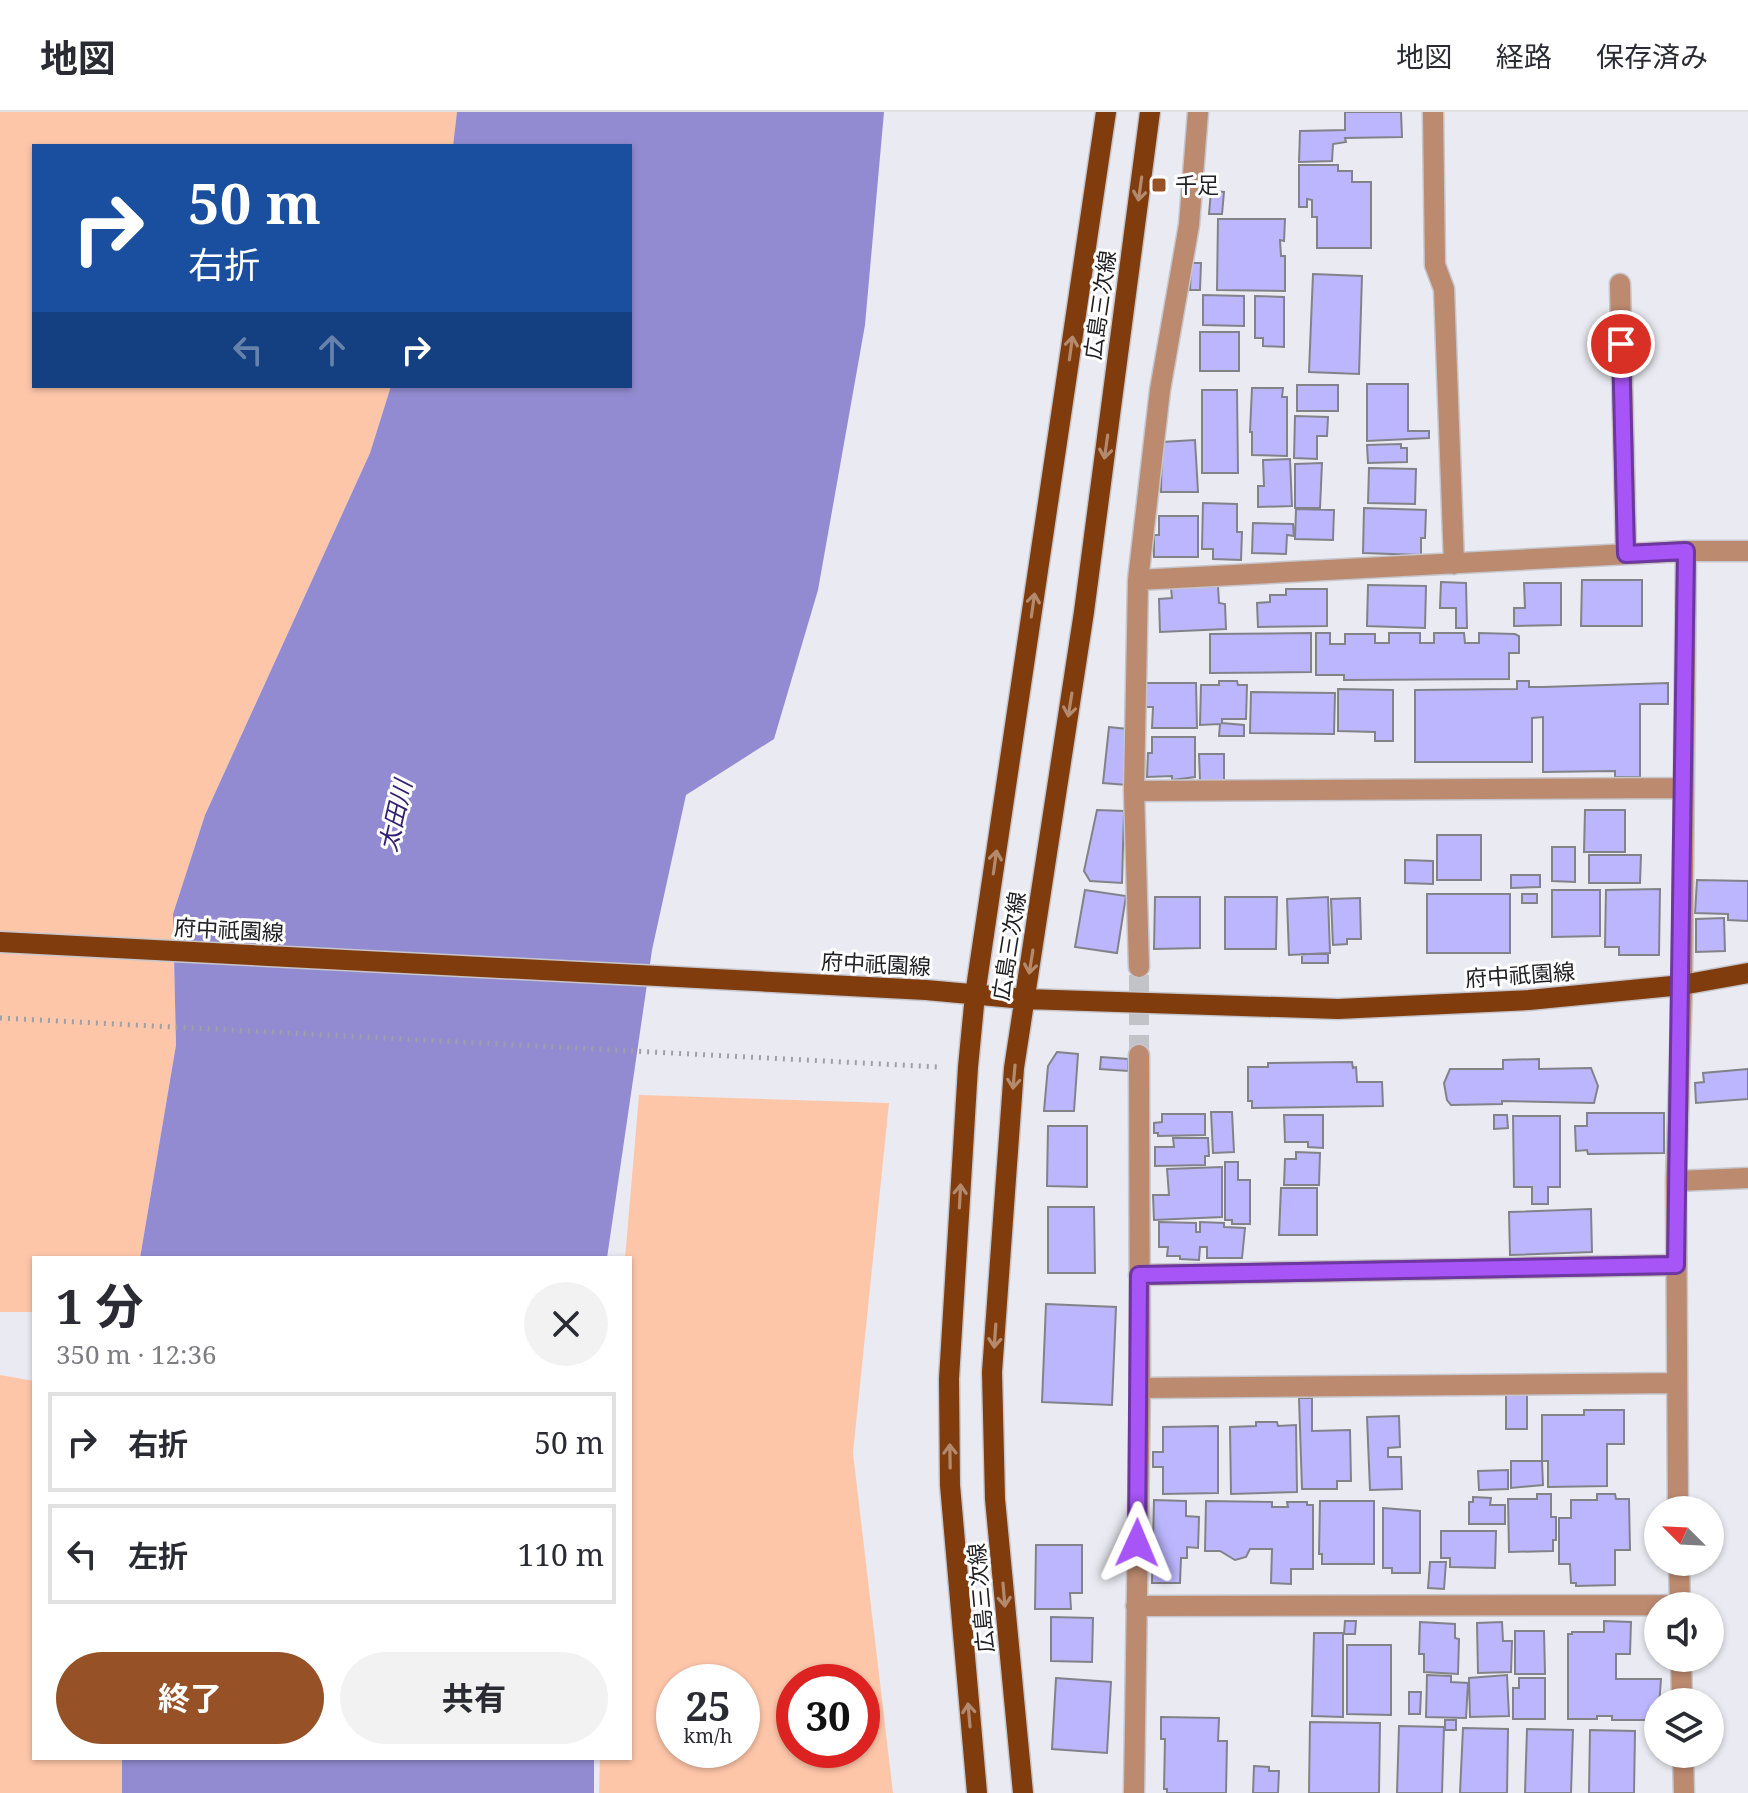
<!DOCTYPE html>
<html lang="ja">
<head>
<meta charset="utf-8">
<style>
	body { margin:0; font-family:"Noto Serif","Noto Sans JP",serif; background:#f2f2f3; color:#2b2b33; height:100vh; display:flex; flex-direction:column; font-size:30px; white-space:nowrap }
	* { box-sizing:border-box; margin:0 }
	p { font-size:26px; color:#7c7c81 }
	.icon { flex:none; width:44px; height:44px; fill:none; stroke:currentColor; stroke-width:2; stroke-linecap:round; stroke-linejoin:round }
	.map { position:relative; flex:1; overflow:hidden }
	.drawer { position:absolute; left:32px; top:1144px; width:600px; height:504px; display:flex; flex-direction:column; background:#fff; border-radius:0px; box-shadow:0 2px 6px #0004 }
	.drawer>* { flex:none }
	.hud { position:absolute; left:32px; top:32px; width:600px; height:244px; border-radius:0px; box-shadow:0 2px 6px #0004; background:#1a4fa0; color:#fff; overflow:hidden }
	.needle { width:52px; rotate:294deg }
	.fabs { position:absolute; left:1644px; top:1384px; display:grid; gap:16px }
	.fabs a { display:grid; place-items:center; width:80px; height:80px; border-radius:50%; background:#fff; box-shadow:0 2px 6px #0004; font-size:40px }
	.speed { position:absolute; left:656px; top:1552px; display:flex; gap:16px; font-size:40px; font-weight:700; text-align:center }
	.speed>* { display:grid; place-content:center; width:104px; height:104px; border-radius:50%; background:#fff; box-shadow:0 2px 6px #0004; line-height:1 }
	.speed small { font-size:20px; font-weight:400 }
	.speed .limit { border:12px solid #d22; background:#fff; color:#111 }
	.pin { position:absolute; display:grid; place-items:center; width:68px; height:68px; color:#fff; margin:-34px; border:4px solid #fff; border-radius:50%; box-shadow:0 2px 8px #0007 }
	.me { position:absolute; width:88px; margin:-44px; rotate:1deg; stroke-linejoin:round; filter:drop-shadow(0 0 6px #0008) }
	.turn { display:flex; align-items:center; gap:28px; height:168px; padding:0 24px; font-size:36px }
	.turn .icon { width:104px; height:104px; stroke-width:2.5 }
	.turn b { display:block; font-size:56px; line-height:68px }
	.lanes { display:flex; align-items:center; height:76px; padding:0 24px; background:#0003; justify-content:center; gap:40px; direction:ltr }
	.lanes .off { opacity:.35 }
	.round { display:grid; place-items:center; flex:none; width:84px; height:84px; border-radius:42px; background:#f2f2f3 }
	.overview { display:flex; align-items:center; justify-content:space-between; height:136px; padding:0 24px }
	h1 { font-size:48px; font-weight:700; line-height:60px }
	.primary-button { display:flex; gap:16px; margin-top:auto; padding:16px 24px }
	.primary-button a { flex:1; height:92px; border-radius:48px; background:#965127; color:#fff; font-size:32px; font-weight:700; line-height:92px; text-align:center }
	.primary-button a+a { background:#f2f2f3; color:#2b2b33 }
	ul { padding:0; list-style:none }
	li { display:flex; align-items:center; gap:24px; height:100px; margin:0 16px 12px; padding:0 8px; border:4px solid #e1e1e2; border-radius:0px }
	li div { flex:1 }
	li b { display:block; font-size:30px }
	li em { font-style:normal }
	header { display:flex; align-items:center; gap:48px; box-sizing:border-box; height:112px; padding:0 40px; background:#fff; border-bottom:2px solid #e1e1e2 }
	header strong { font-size:38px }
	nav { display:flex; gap:44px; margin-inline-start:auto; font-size:28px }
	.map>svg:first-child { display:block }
	.green { fill:#fec6a9; fill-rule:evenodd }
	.water { fill:#938bd1 }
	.building { fill:#bcb6fe; stroke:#828289; stroke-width:2 }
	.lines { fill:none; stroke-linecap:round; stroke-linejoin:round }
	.minor-tunnel { stroke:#c2c2c9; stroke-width:20; stroke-dasharray:20 10; stroke-linecap:butt }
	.minor-casing { stroke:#c6c6cd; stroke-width:23 }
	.major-casing { stroke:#c6c6cd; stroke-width:23 }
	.path { stroke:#9f9fa5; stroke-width:5; stroke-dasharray:2 6; stroke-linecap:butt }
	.minor { stroke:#bc8a6f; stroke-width:20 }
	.major { stroke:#813c0d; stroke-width:20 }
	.oneway { stroke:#b38a6e }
	.route-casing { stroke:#6d37a1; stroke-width:20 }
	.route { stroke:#a855f7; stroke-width:14 }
	.poi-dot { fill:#965127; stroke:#fff; stroke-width:3 }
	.labels { text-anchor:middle; stroke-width:6; stroke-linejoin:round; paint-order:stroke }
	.poi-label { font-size:22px; fill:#212124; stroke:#fff; text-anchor:start }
	.street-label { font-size:22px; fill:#212124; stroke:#fff }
	.water-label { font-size:24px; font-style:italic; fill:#342071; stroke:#fff }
</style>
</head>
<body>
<header>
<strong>地図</strong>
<nav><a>地図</a><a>経路</a><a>保存済み</a></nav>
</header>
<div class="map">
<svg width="1748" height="1681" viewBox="0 0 1748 1681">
	<rect width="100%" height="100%" fill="#eaeaf2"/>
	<!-- green -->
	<path class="green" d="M0 0H457L453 34H34V274H391L370 341 205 703 173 802 176 933 140 1146H34V1200H0Z
		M639 983 889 991 853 1341 893 1681H599L600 1646H630V1146H625ZM674 1570H742V1638H674ZM794 1570H862V1638H794Z
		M0 1263 34 1269V1646H122V1681H0Z"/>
	<!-- water -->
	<path class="water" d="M457 0H884L865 213 818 478 774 627 686 683 652 838 607 1146H140L176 933 173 802 205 703 370 341 391 274H630V34H453Z
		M122 1646H594V1681H122Z"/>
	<!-- building -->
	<path class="building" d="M1345 0H1401L1402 25 1345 26 1346 30 1333 32 1332 49 1299 50 1300 19 1345 18Z
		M1299 53H1338V59H1352V70H1371V136H1317V105H1312V88L1307 87V95H1299Z
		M1211 79 1224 80 1222 102H1209Z
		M1218 107H1285L1284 129 1280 128 1281 144H1285V179L1217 178Z
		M1191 151H1201L1200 178H1190Z
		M1313 162 1362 164 1359 262 1309 260Z
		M1203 183 1244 184V214L1203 213Z
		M1255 184 1284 185V235L1263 234V226H1255Z
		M1200 220H1239V259H1200Z
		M1367 272H1408V319H1429V326L1367 329Z
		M1297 273H1338V299H1297Z
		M1252 276H1283L1282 285H1287V344L1252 343V320H1250Z
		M1202 278H1237L1238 361H1202Z
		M1295 304 1328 305 1327 324H1317V347L1294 346Z
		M1195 328 1198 380H1161L1162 330Z
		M1401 332V336H1407V350L1368 351 1367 333Z
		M1290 347 1292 394 1258 395V374H1264L1263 348Z
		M1322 351 1320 396H1295V352Z
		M1369 356 1416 357 1415 392 1368 391Z
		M1203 391 1237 392V420H1242L1241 448 1213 447V437H1202Z
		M1364 396 1426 398 1425 426H1421V443L1363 441Z
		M1296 397 1334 398 1333 428 1295 427Z
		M1159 404H1198V445H1154V423H1159Z
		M1253 411 1293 412 1294 424 1287 423 1286 442 1252 441Z
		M1582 468H1642V514H1581Z
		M1441 470 1466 471 1467 516H1456V496H1440Z
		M1524 471H1561V513L1514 514V496H1525Z
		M1368 473 1426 474 1425 516 1367 514Z
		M1218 474 1219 491 1225 492 1226 517 1160 520 1159 487 1172 486 1171 476Z
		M1286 477H1327V514L1258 515 1257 491 1270 490V483H1286Z
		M1311 521V560L1210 561V522Z
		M1316 521H1330V532H1345V522H1375V531H1389V521H1420V531H1434V521H1464L1465 531H1479V521L1515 522 1519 524V541H1509V567L1344 568V563H1316Z
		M1219 569H1237L1238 573H1247L1246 607H1222V611L1244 613V624H1219L1220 612 1200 613 1201 573H1219Z
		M1517 569H1529V575H1543L1668 571V592H1640V665H1615V659L1543 660V605L1532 606V650H1415V578L1517 577Z
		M1146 571H1196L1197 616H1152L1153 595H1146Z
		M1338 577 1393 578V629H1375V620L1338 619Z
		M1251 580 1335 581 1334 622 1250 621Z
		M1109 615 1127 617V673L1103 671Z
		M1152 625H1195V665L1172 668V664L1147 665 1148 641H1152Z
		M1199 642H1224V668L1200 669Z
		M1097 698 1124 699 1122 771 1090 769 1084 759Z
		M1585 698H1625V740H1584Z
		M1437 723H1481V768H1437Z
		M1552 735H1575V770L1552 769Z
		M1589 743H1641L1640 771H1589Z
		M1405 748 1433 749V772L1405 771Z
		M1511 763H1540V775L1511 776Z
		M1697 768 1748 769V809L1728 808V802L1695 801Z
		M1660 777 1659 843H1619V835H1605L1606 778Z
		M1085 778 1126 784 1117 841 1075 835Z
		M1552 778H1600V824L1552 825Z
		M1427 782H1510V841H1427Z
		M1522 782H1537V791H1522Z
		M1155 785H1200V836L1154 837Z
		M1225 785H1277L1276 837H1225Z
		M1328 785 1330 841 1289 843 1287 787Z
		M1360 786 1361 827H1347V832L1333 833 1331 787Z
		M1724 806 1725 839 1696 840V807Z
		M1302 842H1328V851H1302Z
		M1057 940 1078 942 1074 999H1044L1048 954Z
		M1101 945 1128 947V959L1100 957Z
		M1539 947V957L1591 956 1598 974 1594 991 1502 989V992L1451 993 1447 988 1444 971 1450 957H1503V948Z
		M1352 950 1353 956 1356 955 1357 970H1382L1383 994 1252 996V989H1248V955H1268V951Z
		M1748 957V987L1696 991 1695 971 1704 970 1703 961Z
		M1211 1000H1232L1234 1040 1213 1041Z
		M1587 1001H1664V1041L1588 1042 1587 1038 1576 1039 1575 1014H1587Z
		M1162 1002H1205V1023L1158 1024V1021H1154V1011L1162 1010Z
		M1284 1003H1323V1036L1308 1035V1030H1285Z
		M1494 1003H1507L1508 1016 1494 1017Z
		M1513 1004H1560V1075H1548V1092H1532V1075H1514Z
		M1048 1014H1087V1075L1047 1074Z
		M1173 1026H1208L1209 1044H1205V1053L1155 1054V1035H1174Z
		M1296 1040 1320 1041 1319 1073H1284L1285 1047H1296Z
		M1225 1050H1238V1068H1250V1112H1232V1108H1225Z
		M1222 1055V1105L1154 1108 1153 1083H1169L1167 1057Z
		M1281 1076H1317V1123H1279Z
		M1048 1095H1094L1095 1161H1048Z
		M1591 1097 1592 1140 1510 1143 1509 1100Z
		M1159 1110 1196 1111V1120H1200V1110L1224 1111V1115L1245 1116 1242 1146H1207V1135H1200L1199 1148 1180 1147V1144H1167L1168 1135H1159Z
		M1046 1192 1116 1195 1112 1293 1042 1290Z
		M1506 1283H1527V1317H1506Z
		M1299 1286H1312V1319L1350 1318 1351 1369H1337V1377H1302Z
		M1584 1298H1624V1332H1607V1374L1548 1375V1349H1542V1303H1584Z
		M1399 1304 1400 1335 1388 1336V1345H1401L1402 1377 1370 1378 1367 1305Z
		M1256 1310H1277L1278 1314 1296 1313 1297 1380 1231 1382 1230 1315 1256 1314Z
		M1218 1314V1381L1163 1382V1355H1153V1340H1163V1315Z
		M1511 1349H1542L1543 1373 1511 1376Z
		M1508 1358V1377L1479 1378 1478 1359Z
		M1537 1382H1551V1405H1556V1428H1553V1439L1509 1440 1508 1387H1537Z
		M1597 1382H1615L1616 1387H1629L1630 1438H1615V1473L1576 1474V1471H1571L1570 1452H1559V1406H1571V1388H1597Z
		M1473 1385 1491 1386 1490 1393H1505V1412H1469V1390H1473Z
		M1154 1388 1186 1389V1404L1199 1405 1198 1436 1187 1435V1446H1181L1180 1471H1152Z
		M1206 1389 1272 1390V1395H1288L1287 1390H1307V1393H1313V1457H1291V1472L1271 1471 1272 1437H1250L1246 1445 1235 1448 1220 1439H1205Z
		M1320 1389H1374V1452H1322V1442H1319Z
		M1383 1396 1420 1399V1461H1392V1456H1383Z
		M1441 1419H1496L1495 1456 1450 1455V1446H1441Z
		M1036 1433H1082V1481H1070L1071 1497H1035Z
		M1430 1450H1446L1444 1477 1428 1476Z
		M1051 1505 1093 1506 1092 1550 1051 1549Z
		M1345 1509H1356L1355 1522H1344Z
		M1604 1509 1631 1510 1630 1542H1616V1567H1661L1658 1608H1612V1604H1597V1607H1568V1522H1572V1520H1604Z
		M1420 1510 1455 1512V1526L1459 1527 1458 1562 1424 1560V1542H1419Z
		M1502 1510 1503 1529H1512L1511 1560 1478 1561 1477 1511Z
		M1515 1519H1544L1545 1562H1515Z
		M1314 1521H1343V1605L1312 1604Z
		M1347 1533H1391V1603L1347 1602Z
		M1427 1563 1451 1564V1570L1468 1571 1466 1606 1426 1605Z
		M1507 1563 1509 1604 1470 1605 1469 1566Z
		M1056 1566 1111 1570 1107 1641 1052 1637Z
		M1519 1566H1545V1607H1513V1576H1519Z
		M1409 1580H1421L1420 1602H1409Z
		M1161 1605 1219 1606 1218 1629H1227L1226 1681H1167V1677H1164L1165 1627H1161Z
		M1445 1608H1456V1618H1445Z
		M1310 1610 1380 1611 1379 1681H1309Z
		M1399 1614 1444 1615 1442 1681H1397Z
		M1463 1616 1508 1617 1507 1681H1460Z
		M1527 1617 1573 1618 1571 1681H1525Z
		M1590 1618 1635 1619 1634 1681H1589Z
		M1254 1654 1269 1655V1659H1279L1278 1681H1253Z"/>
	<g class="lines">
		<!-- minor-tunnel -->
		<path class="minor-tunnel" d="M1139 943V855"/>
		<!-- minor casing -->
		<g class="minor-casing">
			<path id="minor" d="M1433 0 1435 153 1444 177 1454 452
				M1620 172 1626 442
				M1138 468 1686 439H1748
				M1134 679 1682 676
				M1139 855 1134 679 1138 468 1160 278 1189 113 1198 0
				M1676 1069 1748 1066
				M1139 1163 1676 1153
				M1140 1276 1676 1271
				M1678 1398 1676 1069 1682 873 1686 439
				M1679 1450 1680 1494
				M1136 1494 1680 1493
				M1681 1546 1682 1590
				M1683 1642 1684 1681
				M1134 1681 1140 1276 1139 943"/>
		</g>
		<!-- major casing -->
		<g class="major-casing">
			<path id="major" d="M0 830 926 878 1025 887 1338 897 1529 888 1682 873 1748 861
				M977 1681 950 1373 949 1267 968 955 975 883 1106 0
				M1023 1681 995 1387 992 1260 1014 956 1084 500 1150 0"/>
		</g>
		<!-- path -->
		<path class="path" d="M0 906 939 955"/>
		<!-- minor -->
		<use href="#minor" class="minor"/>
		<!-- major -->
		<use href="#major" class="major"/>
	</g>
	<!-- one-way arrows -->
	<defs><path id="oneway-shaft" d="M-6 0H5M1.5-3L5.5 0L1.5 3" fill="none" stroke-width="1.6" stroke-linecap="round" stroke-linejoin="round" transform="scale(2)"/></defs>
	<g class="oneway">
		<use href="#oneway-shaft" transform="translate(1140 77) rotate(98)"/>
		<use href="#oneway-shaft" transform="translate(1071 236) rotate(-82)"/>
		<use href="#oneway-shaft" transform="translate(1106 335) rotate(98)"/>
		<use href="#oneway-shaft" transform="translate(1033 493) rotate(-82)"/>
		<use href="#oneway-shaft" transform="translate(1070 593) rotate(99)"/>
		<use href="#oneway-shaft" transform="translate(995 750) rotate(-82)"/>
		<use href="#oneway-shaft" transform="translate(1031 850) rotate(99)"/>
		<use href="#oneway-shaft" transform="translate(1014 965) rotate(95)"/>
		<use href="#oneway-shaft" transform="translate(960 1084) rotate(-87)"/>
		<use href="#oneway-shaft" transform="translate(995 1224) rotate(94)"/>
		<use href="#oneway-shaft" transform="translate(950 1344) rotate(-91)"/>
		<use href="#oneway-shaft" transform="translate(1004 1483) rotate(85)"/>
		<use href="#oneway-shaft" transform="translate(969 1603) rotate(-95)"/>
	</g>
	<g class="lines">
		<!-- route casing -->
		<g class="route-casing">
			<path id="route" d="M1137 1431 1139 1163 1676 1153 1686 439 1626 442 1621 232"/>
		</g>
		<!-- route -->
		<use href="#route" class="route"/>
	</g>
	<!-- markers -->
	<rect class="poi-dot" x="1151" y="65" width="16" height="16" rx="4"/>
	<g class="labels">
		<!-- poi labels -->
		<g class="poi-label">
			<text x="1175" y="81">千足</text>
		</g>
		<!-- street labels -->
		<g class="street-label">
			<text transform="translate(1100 193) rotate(-82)" y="8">広島三次線</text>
			<text transform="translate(229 818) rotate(3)" y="8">府中祇園線</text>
			<text transform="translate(1009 834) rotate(-81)" y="8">広島三次線</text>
			<text transform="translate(876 852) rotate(3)" y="8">府中祇園線</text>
			<text transform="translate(1520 863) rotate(-4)" y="8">府中祇園線</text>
			<text transform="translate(981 1486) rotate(-95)" y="8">広島三次線</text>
		</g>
		<!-- water labels -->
		<g class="water-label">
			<text transform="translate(396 704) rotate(-77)" y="8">太田川</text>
		</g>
	</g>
</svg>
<div class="fabs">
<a><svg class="needle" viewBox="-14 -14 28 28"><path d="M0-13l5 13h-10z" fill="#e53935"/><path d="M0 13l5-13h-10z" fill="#7c7c81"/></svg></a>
<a><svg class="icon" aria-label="sound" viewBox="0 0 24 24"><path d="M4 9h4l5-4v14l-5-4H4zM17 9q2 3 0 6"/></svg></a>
<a><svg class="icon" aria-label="layers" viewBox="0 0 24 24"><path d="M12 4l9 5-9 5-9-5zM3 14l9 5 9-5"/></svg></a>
</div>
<div class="speed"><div>25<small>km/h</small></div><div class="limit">30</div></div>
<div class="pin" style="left:1621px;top:232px;background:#d93025"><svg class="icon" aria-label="arrive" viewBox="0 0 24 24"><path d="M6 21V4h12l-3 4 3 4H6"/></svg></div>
<svg class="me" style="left:1137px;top:1431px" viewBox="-20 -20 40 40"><path d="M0-17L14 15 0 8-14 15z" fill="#a855f7" stroke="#fff" stroke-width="4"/></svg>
<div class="hud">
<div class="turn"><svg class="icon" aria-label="right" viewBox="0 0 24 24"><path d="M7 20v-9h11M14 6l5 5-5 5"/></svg><div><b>50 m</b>右折</div></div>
<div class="lanes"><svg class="icon off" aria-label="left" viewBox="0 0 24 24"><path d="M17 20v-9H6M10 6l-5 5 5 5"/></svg><svg class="icon off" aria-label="ahead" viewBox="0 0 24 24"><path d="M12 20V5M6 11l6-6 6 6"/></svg><svg class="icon" aria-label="right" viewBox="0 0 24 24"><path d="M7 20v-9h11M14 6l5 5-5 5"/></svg></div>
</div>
<section class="drawer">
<div class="overview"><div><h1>1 分</h1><p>350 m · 12:36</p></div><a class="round"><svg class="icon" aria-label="close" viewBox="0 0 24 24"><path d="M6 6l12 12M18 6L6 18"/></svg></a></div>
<ul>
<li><svg class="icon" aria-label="right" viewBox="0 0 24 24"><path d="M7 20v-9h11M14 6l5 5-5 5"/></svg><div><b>右折</b></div><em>50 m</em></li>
<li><svg class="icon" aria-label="left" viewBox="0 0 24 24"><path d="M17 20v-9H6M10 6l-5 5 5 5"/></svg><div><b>左折</b></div><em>110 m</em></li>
</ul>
<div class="primary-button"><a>終了</a><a>共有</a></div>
</section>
</div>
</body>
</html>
